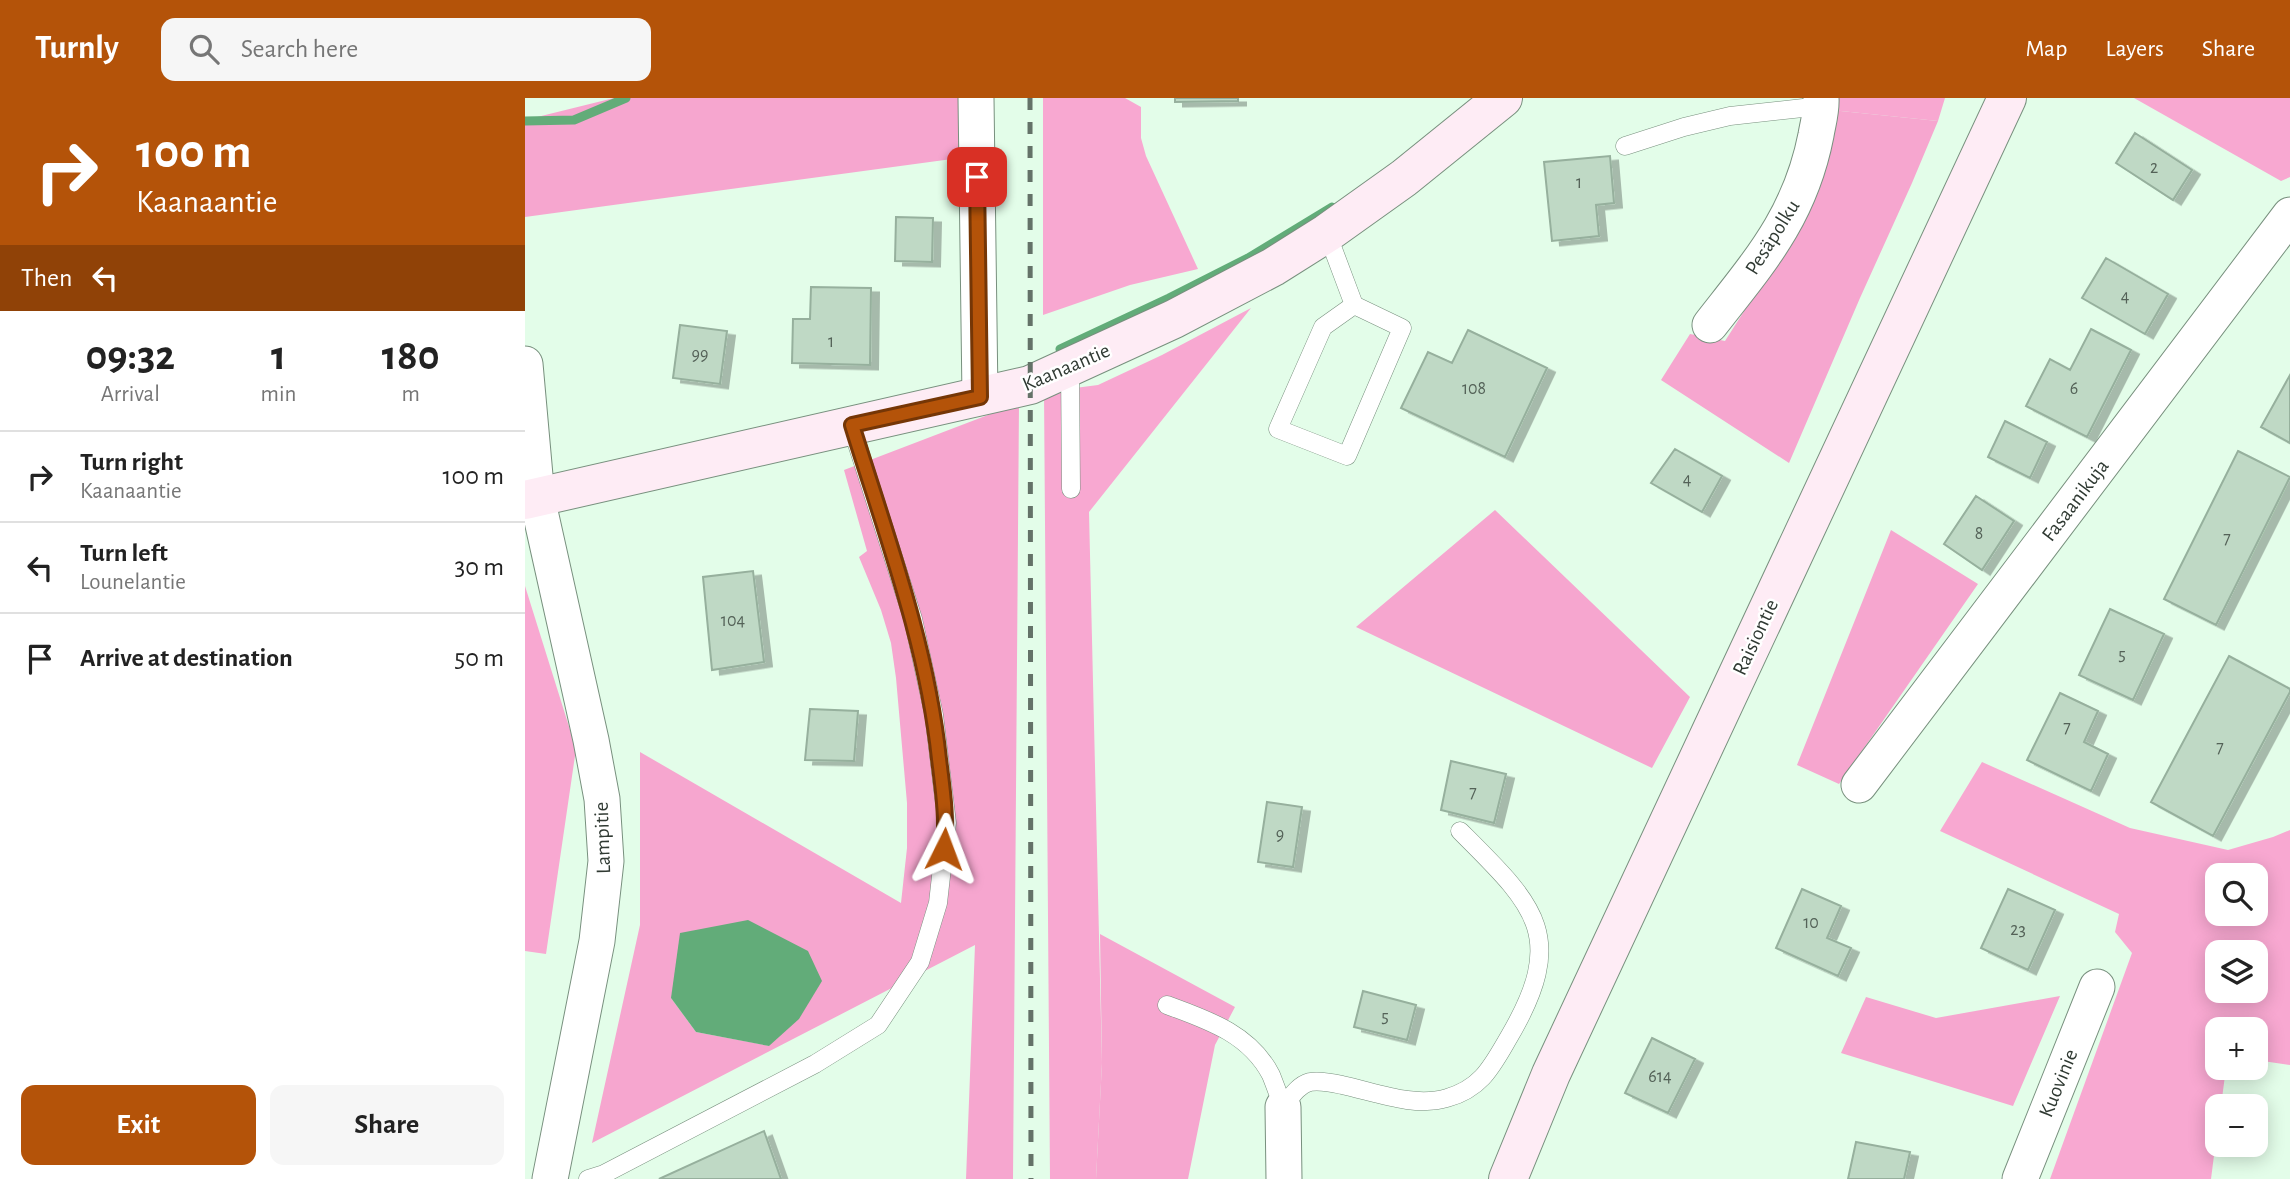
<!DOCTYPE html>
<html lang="en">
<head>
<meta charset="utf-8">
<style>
	body { margin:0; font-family:"Alegreya Sans",sans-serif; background:#f6f6f6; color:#222; height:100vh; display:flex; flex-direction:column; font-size:26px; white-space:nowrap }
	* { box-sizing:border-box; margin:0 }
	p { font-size:23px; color:#767676 }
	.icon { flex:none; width:38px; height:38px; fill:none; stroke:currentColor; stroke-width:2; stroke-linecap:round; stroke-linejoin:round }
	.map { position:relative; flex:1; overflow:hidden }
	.details { display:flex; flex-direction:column; background:#fff; width:525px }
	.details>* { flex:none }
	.top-card { background:#b45309; color:#fff; overflow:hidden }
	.buttons { position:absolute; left:1680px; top:765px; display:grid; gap:14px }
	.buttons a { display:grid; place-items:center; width:63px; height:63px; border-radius:14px; background:#fff; box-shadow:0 4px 18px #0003; font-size:35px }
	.pin { position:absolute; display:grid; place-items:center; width:60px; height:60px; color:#fff; margin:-30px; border-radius:14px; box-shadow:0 4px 10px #0006 }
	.me { position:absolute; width:77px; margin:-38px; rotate:3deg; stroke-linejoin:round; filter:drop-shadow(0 0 5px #0008) }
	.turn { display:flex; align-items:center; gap:24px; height:147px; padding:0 21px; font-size:32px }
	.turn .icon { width:91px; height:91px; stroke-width:2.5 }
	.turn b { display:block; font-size:49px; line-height:60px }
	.then { display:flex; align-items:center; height:66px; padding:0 21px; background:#0003; gap:14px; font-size:26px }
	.eta { display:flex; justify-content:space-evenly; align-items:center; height:119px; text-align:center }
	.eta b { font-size:42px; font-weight:600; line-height:49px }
	.cta { display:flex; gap:14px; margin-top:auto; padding:14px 21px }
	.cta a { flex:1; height:80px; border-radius:14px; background:#b45309; color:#fff; font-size:28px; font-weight:600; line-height:80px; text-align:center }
	.cta a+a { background:#f6f6f6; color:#222 }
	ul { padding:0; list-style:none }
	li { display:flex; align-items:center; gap:21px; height:91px; padding:0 21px; border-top:2px solid #e0e0e0 }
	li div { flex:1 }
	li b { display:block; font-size:26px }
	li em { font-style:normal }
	header { display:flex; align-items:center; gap:42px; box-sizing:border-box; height:98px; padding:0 35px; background:#b45309; color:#fff }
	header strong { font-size:33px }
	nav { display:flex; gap:38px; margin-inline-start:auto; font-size:24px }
	.search { width:490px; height:63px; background:#f6f6f6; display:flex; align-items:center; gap:18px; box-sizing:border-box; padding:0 24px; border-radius:14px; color:#767676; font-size:26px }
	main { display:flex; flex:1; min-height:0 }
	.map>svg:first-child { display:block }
	.green { fill:#f8a8d1; fill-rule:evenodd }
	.forest { fill:#f6a6cf; fill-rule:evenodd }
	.water { fill:#62ac79 }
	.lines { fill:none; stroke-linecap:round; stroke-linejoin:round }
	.stream { stroke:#62ac79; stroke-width:9 }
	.building { fill:#bfd9c5; stroke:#96b09d; stroke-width:2; filter:url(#shadow) }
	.lane-casing { stroke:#78907e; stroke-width:19 }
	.street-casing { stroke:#78907e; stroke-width:37 }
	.secondary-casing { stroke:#78907e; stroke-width:40 }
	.lane { stroke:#fff; stroke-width:18 }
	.street { stroke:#fff; stroke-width:35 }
	.secondary { stroke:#feecf5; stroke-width:38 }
	.rail { stroke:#647268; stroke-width:5; stroke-dasharray:12 12; stroke-linecap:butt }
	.route-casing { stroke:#753606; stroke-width:18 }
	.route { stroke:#b45309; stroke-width:12 }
	.labels { text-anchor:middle; stroke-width:5; stroke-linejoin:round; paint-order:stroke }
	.number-label { font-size:18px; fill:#546258 }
	.street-label { font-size:21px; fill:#303a33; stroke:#fff }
</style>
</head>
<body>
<header>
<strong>Turnly</strong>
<div class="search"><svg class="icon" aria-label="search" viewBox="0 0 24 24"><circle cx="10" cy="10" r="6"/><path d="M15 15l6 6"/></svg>Search here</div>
<nav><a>Map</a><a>Layers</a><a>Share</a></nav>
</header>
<main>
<section class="details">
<div class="top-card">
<div class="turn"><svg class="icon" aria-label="right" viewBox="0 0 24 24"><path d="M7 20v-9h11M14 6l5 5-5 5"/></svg><div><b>100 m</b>Kaanaantie</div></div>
<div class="then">Then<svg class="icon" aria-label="left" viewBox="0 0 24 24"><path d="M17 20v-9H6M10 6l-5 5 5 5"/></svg></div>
</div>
<div class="eta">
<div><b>09:32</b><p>Arrival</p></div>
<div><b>1</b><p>min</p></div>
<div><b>180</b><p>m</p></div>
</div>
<ul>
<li><svg class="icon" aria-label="right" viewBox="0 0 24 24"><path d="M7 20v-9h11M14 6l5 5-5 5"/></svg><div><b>Turn right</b><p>Kaanaantie</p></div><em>100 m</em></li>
<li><svg class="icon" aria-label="left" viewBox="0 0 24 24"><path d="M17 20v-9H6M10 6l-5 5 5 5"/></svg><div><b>Turn left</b><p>Lounelantie</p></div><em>30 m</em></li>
<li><svg class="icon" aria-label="arrive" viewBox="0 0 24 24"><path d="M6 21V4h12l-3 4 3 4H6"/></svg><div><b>Arrive at destination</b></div><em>50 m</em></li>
</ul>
<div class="cta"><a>Exit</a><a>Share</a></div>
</section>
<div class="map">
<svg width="1765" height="1081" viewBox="0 0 1765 1081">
	<defs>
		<filter id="shadow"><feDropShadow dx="8" dy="4.5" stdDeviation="0" flood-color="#0004"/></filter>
	</defs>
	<rect width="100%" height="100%" fill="#e3fde9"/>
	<!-- green -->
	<path class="green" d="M518 0H600L616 9V40L621 58 673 171 605 187 518 217Z
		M1306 0H1420L1413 23 1306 12Z
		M1609 0H1765V79L1756 83Z
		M726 210 564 414 577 965 571 1081H525L519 294 573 287 637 257Z
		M0 488 51 651 21 856 0 853Z
		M1457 664 1605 730 1703 752 1748 739 1765 732V967L1731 962V931H1692V970H1701L1696 1008H1692V1034L1686 1081H1525L1607 855 1590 834 1594 816 1415 733ZM1692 777H1731V816H1692ZM1692 854H1731V892H1692Z"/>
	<!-- forest -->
	<path class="forest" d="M89 0H445L449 58 0 119V22Z
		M1306 12 1413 23 1387 85 1335 200 1264 365 1136 282 1165 236 1200 243 1257 154Z
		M494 305 488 1081H441L450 847 67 1045 115 827V654L376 805 382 750V705L371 580 366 545 356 512 334 459 342 453 319 372ZM146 900 245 948 171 934Z
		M970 412 1165 599 1127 670 831 529Z
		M1366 432 1453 486 1314 686 1272 667Z
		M575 836 710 909 690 947 663 1081H571L577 965Z
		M1535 898 1488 1008 1316 955 1341 899 1411 920Z"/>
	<!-- water -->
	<path class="water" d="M223 822 283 853 297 883 274 921 244 948 171 934 146 900 155 835Z"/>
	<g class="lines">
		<!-- stream -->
		<path class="stream" d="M0 23 49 22 101 0
			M535 251 644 200 723 160 807 109"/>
	</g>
	<!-- building -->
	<path class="building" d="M650 0H713V3L650 4Z
		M1610 35 1667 72 1648 102 1591 65Z
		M1085 58 1089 105 1071 107 1074 138 1027 143 1019 64Z
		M371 119 408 120 407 164 370 163Z
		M1581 160 1643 196 1620 236 1557 200Z
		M286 189 346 190 345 267 267 265 268 221H285Z
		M155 227 202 233 195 286 148 280Z
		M1566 231 1606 252 1562 339 1501 308 1525 261 1545 272Z
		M943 232 1022 270 980 359 876 310 903 254 927 265Z
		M1765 277V345L1736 329Z
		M1480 323 1522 344 1505 380 1463 359Z
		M1150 351 1197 378 1177 414 1126 385Z
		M1713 353 1765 379 1691 527 1639 501Z
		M1451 398 1489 423 1457 472 1419 446Z
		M228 473 239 564 187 572 178 479Z
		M1585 511 1639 536 1608 602 1554 577Z
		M1704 558 1765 591V594L1688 738 1626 704Z
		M1535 595 1573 613 1559 644 1583 656 1566 693 1502 662Z
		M285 611 333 613 329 663 280 662Z
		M926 663 981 676 969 725 916 712Z
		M742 704 777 709 768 769 733 764Z
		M1277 791 1316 808 1302 840 1326 850 1313 878 1251 850Z
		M1483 791 1530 812 1503 872 1456 850Z
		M838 893 891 907 882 942 829 929Z
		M1127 940 1170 961 1143 1015 1100 995Z
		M239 1033 256 1081H134Z
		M1331 1044 1385 1054 1379 1081H1323Z"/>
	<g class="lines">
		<!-- lane casing -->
		<g class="lane-casing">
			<path id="lane" d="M1100 48 1159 29 1205 18 1296 8
				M802 135 829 207 877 230 822 358 753 331 798 229 829 207
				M545 268 546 391
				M642 907C683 922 725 936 746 977 750 987 754 998 758 1009 765 1000 773 987 785 984 795 982 808 985 817 987 850 994 889 1010 922 1000 957 990 967 968 984 939 1044 837 1009 807 935 733
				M63 1081 79 1076 290 966 353 927 395 864 413 805 422 725 409 617 388 521 326 327"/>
		</g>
		<!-- street casing -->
		<g class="street-casing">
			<path id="street" d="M451 0 455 299
				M1185 227C1234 164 1275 119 1291 37 1293 25 1297 12 1296 0
				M0 266 12 400 66 642 77 701 81 763 72 843 25 1081
				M1334 687 1765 117
				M758 1009 759 1081
				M1495 1081 1572 889"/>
		</g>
		<!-- secondary casing -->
		<g class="secondary-casing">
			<path id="secondary" d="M0 402 505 287 649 221 748 169 802 135 879 80 978 0
				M983 1081 1026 976 1482 0"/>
		</g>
		<!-- lane -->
		<use href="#lane" class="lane"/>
		<!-- street -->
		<use href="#street" class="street"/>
		<!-- secondary -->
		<use href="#secondary" class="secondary"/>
		<!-- rail -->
		<path class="rail" d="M505 0 506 1081"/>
	</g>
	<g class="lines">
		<!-- route casing -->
		<g class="route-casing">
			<path id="route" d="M419 751C422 719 418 693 414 661 402 546 361 437 327 327L455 299 452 79"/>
		</g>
		<!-- route -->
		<use href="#route" class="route"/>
	</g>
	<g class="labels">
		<!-- number labels -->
		<g class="number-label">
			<text x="1629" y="75">2</text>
			<text x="1054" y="90">1</text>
			<text x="1600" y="204">4</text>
			<text x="306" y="249">1</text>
			<text x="175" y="262">99</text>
			<text x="949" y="296">108</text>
			<text x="1549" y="296">6</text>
			<text x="1162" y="387">4</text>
			<text x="1454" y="441">8</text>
			<text x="1702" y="446">7</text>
			<text x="208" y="528">104</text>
			<text x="1597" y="562">5</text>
			<text x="1542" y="635">7</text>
			<text x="1695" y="655">7</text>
			<text x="948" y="700">7</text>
			<text x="755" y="742">9</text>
			<text x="1286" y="830">10</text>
			<text x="1493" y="837">23</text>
			<text x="860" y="924">5</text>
			<text x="1135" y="984">614</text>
		</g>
		<!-- street labels -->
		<g class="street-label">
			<text transform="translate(1247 139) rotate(-58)" y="7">Pesäpolku</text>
			<text transform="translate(541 269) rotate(-23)" y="7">Kaanaantie</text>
			<text transform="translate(1550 402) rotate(-53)" y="7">Fasaanikuja</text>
			<text transform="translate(1230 539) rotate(-65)" y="7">Raisiontie</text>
			<text transform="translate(77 740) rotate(-92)" y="7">Lampitie</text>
			<text transform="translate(1533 985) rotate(-68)" y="7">Kuovinie</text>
		</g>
	</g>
</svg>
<div class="buttons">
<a><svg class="icon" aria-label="search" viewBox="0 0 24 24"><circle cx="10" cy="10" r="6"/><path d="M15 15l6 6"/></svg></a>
<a><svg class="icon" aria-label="layers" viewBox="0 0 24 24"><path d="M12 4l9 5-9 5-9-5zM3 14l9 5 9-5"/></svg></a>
<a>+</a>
<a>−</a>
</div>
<div class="pin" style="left:452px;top:79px;background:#d93025"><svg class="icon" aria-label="arrive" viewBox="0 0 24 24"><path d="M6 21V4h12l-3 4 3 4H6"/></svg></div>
<svg class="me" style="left:419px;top:751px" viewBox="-20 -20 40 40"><path d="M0-17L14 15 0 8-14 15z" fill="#b45309" stroke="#fff" stroke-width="4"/></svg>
</div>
</main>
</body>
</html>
